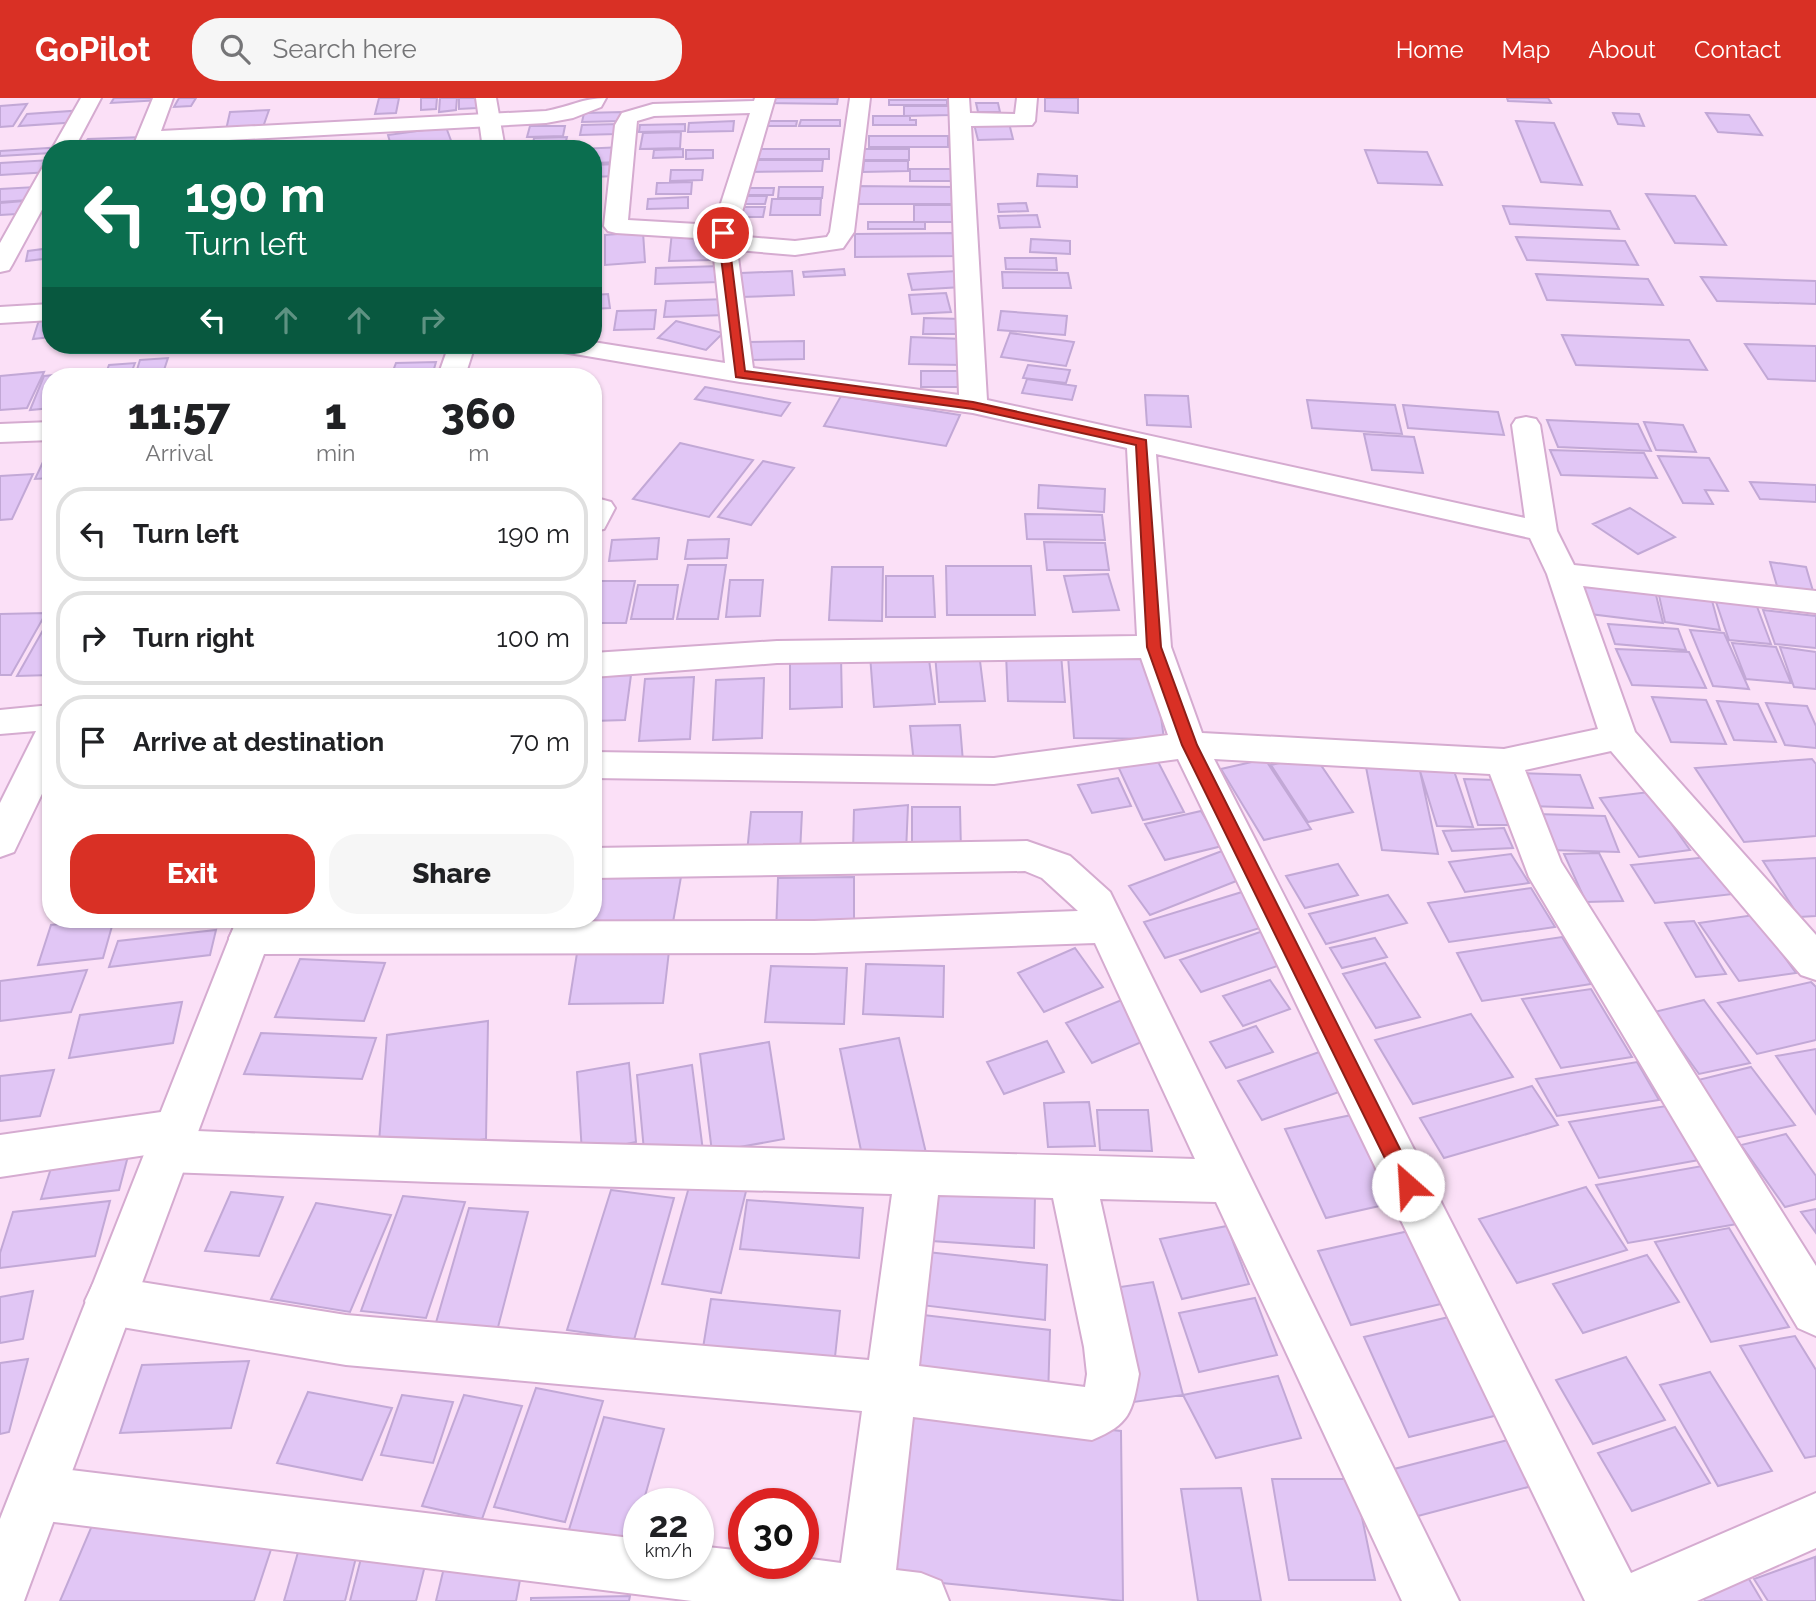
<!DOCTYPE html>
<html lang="en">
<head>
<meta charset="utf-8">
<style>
	body { margin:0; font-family:Raleway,sans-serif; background:#f6f6f6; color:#202124; height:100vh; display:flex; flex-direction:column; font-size:26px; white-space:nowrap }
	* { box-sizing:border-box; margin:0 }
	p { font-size:23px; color:#757577 }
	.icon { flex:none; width:38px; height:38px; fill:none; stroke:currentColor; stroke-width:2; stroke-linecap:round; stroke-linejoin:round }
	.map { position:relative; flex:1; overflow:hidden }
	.details { position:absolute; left:42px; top:270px; width:560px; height:560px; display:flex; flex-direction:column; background:#fff; border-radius:28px; box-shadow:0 2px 5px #0004 }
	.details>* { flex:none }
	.top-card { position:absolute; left:42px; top:42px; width:560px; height:214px; border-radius:28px; box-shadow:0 2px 5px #0004; background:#0b6e4f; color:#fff; overflow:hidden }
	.speed { position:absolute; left:623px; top:1390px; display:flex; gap:14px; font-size:35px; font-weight:700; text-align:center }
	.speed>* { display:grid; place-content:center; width:91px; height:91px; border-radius:50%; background:#fff; box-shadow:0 2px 5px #0004; line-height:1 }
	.speed small { font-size:18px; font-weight:400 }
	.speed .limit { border:10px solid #d22; background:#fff; color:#111 }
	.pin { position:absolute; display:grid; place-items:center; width:60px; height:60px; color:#fff; margin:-30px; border:4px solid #fff; border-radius:50%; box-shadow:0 2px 7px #0007 }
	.me { position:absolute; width:77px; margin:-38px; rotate:334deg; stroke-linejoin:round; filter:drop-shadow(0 0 5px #0008) }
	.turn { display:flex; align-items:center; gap:24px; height:147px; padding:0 28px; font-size:32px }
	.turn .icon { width:91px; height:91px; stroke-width:2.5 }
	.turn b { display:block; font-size:49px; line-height:60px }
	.lanes { display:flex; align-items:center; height:66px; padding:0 28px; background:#0003; justify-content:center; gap:35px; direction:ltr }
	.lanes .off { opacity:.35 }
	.eta { display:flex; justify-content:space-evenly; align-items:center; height:119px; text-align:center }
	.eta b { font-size:42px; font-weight:800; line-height:49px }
	.action { display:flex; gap:14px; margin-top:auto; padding:14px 28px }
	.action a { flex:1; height:80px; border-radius:28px; background:#d93025; color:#fff; font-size:28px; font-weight:800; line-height:80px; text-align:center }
	.action a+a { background:#f6f6f6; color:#202124 }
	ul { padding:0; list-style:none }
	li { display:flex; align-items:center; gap:21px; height:94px; margin:0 14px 10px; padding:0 14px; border:4px solid #e0e0e0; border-radius:28px }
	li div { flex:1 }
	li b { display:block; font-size:26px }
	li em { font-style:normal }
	header { display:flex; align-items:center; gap:42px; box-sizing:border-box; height:98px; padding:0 35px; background:#d93025; color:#fff }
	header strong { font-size:33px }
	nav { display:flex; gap:38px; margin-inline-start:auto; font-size:24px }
	.search { width:490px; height:63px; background:#f6f6f6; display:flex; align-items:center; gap:18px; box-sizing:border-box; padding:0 24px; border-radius:28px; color:#757577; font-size:26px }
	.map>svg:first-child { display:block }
	.building { fill:#e1c6f5; stroke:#c2a8d6; stroke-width:2 }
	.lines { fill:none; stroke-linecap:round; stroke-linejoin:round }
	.minor-casing { stroke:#d5abd0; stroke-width:4 }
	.tertiary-casing { stroke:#d5abd0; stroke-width:4 }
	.minor { fill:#fff; fill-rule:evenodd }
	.tertiary { fill:#fff; fill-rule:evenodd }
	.route { fill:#d93025; stroke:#8d1f18; stroke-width:2 }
</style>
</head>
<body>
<header>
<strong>GoPilot</strong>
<div class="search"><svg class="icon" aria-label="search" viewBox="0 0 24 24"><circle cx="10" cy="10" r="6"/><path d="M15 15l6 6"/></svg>Search here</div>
<nav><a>Home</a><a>Map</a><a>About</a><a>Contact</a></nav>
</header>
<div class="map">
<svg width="1816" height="1503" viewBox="0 0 1816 1503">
	<rect width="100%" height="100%" fill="#fbe0f7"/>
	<!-- building -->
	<path class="building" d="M114 0H162L161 2 111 5Z
		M179 0H196L191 8 174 9Z
		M379 0H399L396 15 375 16Z
		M421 0H437L436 11 421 12Z
		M440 0H457L456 12 439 14Z
		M459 0H478L477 10 459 11Z
		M768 0H838L837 6 766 5Z
		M1045 0H1078V15L1045 13Z
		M1507 0H1548L1551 5 1508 3Z
		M889 2H947V7H889Z
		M976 5H998L1000 14H978Z
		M27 6 13 28 0 29V8Z
		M904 8H950L951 17 904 18Z
		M86 12 79 24 19 28 27 16Z
		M269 12 263 29 226 32 230 14Z
		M622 14 621 23 582 24 584 15Z
		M1613 15 1639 16 1644 28 1618 26Z
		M1706 15 1749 17 1762 37 1718 34Z
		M873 18H910V22H916V27H873Z
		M801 22H840V28H799Z
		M734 23 733 33 688 34 689 25Z
		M760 23H797L796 28H759Z
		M1516 23 1554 25 1582 87 1541 84Z
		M1009 25 1013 41 978 42 974 26Z
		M619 26 617 36 580 37 582 27Z
		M685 26V33L639 34 640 27Z
		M530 28H565L563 38 527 39Z
		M446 29 453 48 392 51 388 37Z
		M681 34 680 50 640 51 643 35Z
		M869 38H948V49H869Z
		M142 39 135 51H79L88 41Z
		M567 39 564 51H532L534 40Z
		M64 49 51 51V55L0 58V53Z
		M623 49 620 64 593 65V51H579Z
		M683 51V59L653 60 654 52Z
		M745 51H829V61H743Z
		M861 51H909V62H861Z
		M686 52H713V60L686 61Z
		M1365 52 1427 54 1442 87 1378 85Z
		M51 62 50 74 0 77V65Z
		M747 62H823L822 73 745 74Z
		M864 63H908V73L863 74Z
		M618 66 616 78 593 79V67Z
		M910 71H957L958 83H910Z
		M671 72H703L702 82 670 83Z
		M1038 76 1077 78V89L1037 88Z
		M692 84 691 96H656L657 85Z
		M853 88 956 89 957 106H852Z
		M35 89 28 102 0 104V91Z
		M779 89H823L822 100H778Z
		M729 90H774L773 97H728Z
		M1646 96 1695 98 1726 147 1675 145Z
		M739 98H767L765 106H737Z
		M688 99V110L647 111 648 101Z
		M772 101H821L820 117H770Z
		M24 103 17 116 0 117V105Z
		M1026 105 1028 113 999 114 998 106Z
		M914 107H958L959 124H914Z
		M1503 108 1610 113 1619 131 1510 126Z
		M718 109H765L763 119H716Z
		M1037 117 1040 129 1000 130 998 118Z
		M868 124H925V131H868Z
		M714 132 712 162 669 163 672 134Z
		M643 134 645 164 605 167V137Z
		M957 135 960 158 855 159V136Z
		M1516 139 1625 143 1638 167 1527 162Z
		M1031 141 1070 143V156L1030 154Z
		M51 150V160L26 163 28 153Z
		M1005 160H1056L1057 172 1006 171Z
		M720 168 719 184 655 186 656 170Z
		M844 171 845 177 804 179 803 174Z
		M792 173 794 197 742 199 741 175Z
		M957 173 962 189 912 192 908 176Z
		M1002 174 1068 175 1071 190H1003Z
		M1536 176 1648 181 1663 207 1547 202Z
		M1701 179 1816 183V206L1717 203Z
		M946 195 951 214 912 216 909 197Z
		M608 196 610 210 593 211V197Z
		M727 201 726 217 664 219 666 203Z
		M656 212 654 231 614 232 617 213Z
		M1001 213 1067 218 1065 237 998 232Z
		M51 220V239L33 241 39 222Z
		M924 220 962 221 963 236H923Z
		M676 223 723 235 706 252 658 240Z
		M1010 235 1074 244 1066 268 1001 259Z
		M1562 237 1689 242 1707 272 1576 267Z
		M911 239 963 241 962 267 909 266Z
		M804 243V261L747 262 749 244Z
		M1745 246 1816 248V283L1768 281Z
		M168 260 162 278H135L140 262Z
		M436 264 432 278H391L396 265Z
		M135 265 130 278H105L109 267Z
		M1028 267 1070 272 1066 285 1023 280Z
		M318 273 316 278H273L274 275Z
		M921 273H960V289H921Z
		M44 274 27 310 0 312V278Z
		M77 275 76 278H51V310L30 312 44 278Z
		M270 275 269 278H199V277Z
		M1027 281 1076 288 1072 302 1022 295Z
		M705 289 790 305 781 318 695 301Z
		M1145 297 1188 298 1191 329 1147 327Z
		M841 298 960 317 946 348 824 328Z
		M1307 302 1395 307 1402 336 1312 330Z
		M1403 307 1498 314 1504 337 1408 330Z
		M1547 322 1638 326 1651 353 1558 349Z
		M1644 324 1683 327 1696 354 1656 352Z
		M1364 336 1414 339 1423 375 1372 372Z
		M680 345 753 362 709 419 633 401Z
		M51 347V380L35 381Z
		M1550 352 1644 355 1657 380 1561 377Z
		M1658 358 1709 360 1728 393 1705 392 1713 406 1683 405Z
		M763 363 794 370 751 427 718 419Z
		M33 376 12 421 0 422V378Z
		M1750 384 1816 387V404L1760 401Z
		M1039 387 1105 391 1104 414 1038 410Z
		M1630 410 1675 439 1638 456 1593 426Z
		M1025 416 1102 417 1105 442 1027 441Z
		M659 440 657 461 609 463 612 442Z
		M729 441 727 460 685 461 688 442Z
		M1044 444 1105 445 1109 472H1047Z
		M1770 464 1806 469 1813 493 1777 488Z
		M688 467H726L718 521H677Z
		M946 468H1031L1035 517H947Z
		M832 469H883L882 523 829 522Z
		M1108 476 1119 512 1073 514 1064 478Z
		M886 478H933L935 519H886Z
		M730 482H763L760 518 726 519Z
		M593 483H635L626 525H593Z
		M1583 485 1655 493 1663 525 1590 516Z
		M638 487H678L673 521H631Z
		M1658 493 1711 499 1720 532 1665 524Z
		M1715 501 1756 506 1771 546 1729 542Z
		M1763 512 1816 518V550L1775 546Z
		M46 515 11 577H0V516Z
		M51 518V577L17 578Z
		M1608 526 1678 531 1686 552 1615 546Z
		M1690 532 1724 535 1749 591 1713 588Z
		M1732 545 1776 549 1791 585 1746 581Z
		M1780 549 1816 554V591L1794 589Z
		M1616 551 1689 554 1706 590 1632 587Z
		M928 554 935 606 874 609 870 557Z
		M979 555 985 603 939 604 935 556Z
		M1006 556H1061L1065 604 1008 603Z
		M841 558 842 609 790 611V559Z
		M1068 558 1153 559 1164 641 1074 640Z
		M631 577 625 622 593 623V578Z
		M694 579 690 641 639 643 645 581Z
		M764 580 762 640 713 642 716 582Z
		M1652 599 1706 602 1726 646 1671 644Z
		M1717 603 1758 606 1776 644 1734 642Z
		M1766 605 1807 608 1816 628V650L1785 647Z
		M960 627 963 664 914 666 910 628Z
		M1153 654 1184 714 1143 722 1116 664Z
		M1314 657 1353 714 1308 724 1271 667Z
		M1265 661 1311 731 1264 742 1221 671Z
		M1812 661 1816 666V738L1744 744 1695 670Z
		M1366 669 1420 673 1438 756 1382 752Z
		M1420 673H1454L1473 729 1437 728Z
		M1517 675 1580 677 1593 710 1528 708Z
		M1118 680 1131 708 1092 715 1078 687Z
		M1464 681 1496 682 1512 727H1478Z
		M1649 694 1690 752 1639 759 1600 700Z
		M908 707 906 754H853L854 712Z
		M912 709H960L961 754 912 752Z
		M1201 713 1222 748 1165 762 1145 726Z
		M751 714H802L800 755H747Z
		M1536 716 1605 718 1619 754 1549 752Z
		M1504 730 1513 750 1452 753 1443 733Z
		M1222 753 1244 780 1150 817 1129 788Z
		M1599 755 1623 803 1586 804 1564 756Z
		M1511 756 1529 785 1465 794 1449 764Z
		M1708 759 1733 796 1655 805 1631 767Z
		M1816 760V818L1799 819 1763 763Z
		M1338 766 1358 797 1305 810 1286 778Z
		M682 773 672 830 578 828 580 821H593V777Z
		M854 779V834L776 835 778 780Z
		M1531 790 1555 829 1449 844 1428 805Z
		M1242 794 1266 828 1165 860 1144 824Z
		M1388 797 1407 825 1326 846 1309 816Z
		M1754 817 1796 875 1739 883 1699 825Z
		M101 821H114L103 860 38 867 51 827Z
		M312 821H413L411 830 307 834Z
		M1694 823 1726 876 1696 879 1665 825Z
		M216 832 210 857 109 869 118 843Z
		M1263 833 1286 865 1201 894 1180 862Z
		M1562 839 1591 886 1482 903 1457 855Z
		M1375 840 1387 859 1342 870 1330 850Z
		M1075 850 1103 889 1044 914 1018 875Z
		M669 853 663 905 569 906 577 855Z
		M300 861 385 865 364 923 275 919Z
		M1385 865 1420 919 1376 930 1343 876Z
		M866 866 944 868 943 919 863 916Z
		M771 868 847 870 844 926 765 924Z
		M87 872 71 914 0 923V883Z
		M1270 882 1290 911 1243 928 1223 898Z
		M1811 884 1816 889V942L1757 956 1718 905Z
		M1591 891 1632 959 1561 970 1522 901Z
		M1124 901 1151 940 1092 965 1066 925Z
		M1704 902 1750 965 1699 976 1654 914Z
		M182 904 173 945 69 960 80 917Z
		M1471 916 1513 979 1413 1006 1375 942Z
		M488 923 486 1041 378 1058 387 937Z
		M1256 928 1273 954 1226 970 1210 944Z
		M261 935 376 940 362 981 244 976Z
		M899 940 926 1055 864 1067 840 951Z
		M1047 943 1064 974 1004 996 987 964Z
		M769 944 784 1041 712 1054 700 956Z
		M1816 951V1016L1776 958Z
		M1322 953 1347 991 1262 1022 1238 983Z
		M1637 964 1659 1002 1557 1018 1536 981Z
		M629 965 636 1044 582 1055 577 974Z
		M692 967 703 1053 645 1063 637 977Z
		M1751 969 1795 1027 1735 1040 1694 983Z
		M54 972 40 1018 0 1023V978Z
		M1532 988 1558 1027 1444 1060 1420 1020Z
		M1089 1004 1095 1048 1048 1049 1044 1005Z
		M1666 1008 1699 1062 1599 1080 1569 1024Z
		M1097 1012H1148L1152 1053 1100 1052Z
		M1361 1015 1406 1102 1326 1120 1285 1031Z
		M1786 1036 1816 1078V1101L1785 1109 1741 1047Z
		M132 1043 119 1092 41 1101 57 1052Z
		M1702 1068 1737 1126 1628 1145 1596 1087Z
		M692 1078 748 1085 721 1195 662 1186Z
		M1586 1089 1627 1152 1517 1185 1479 1121Z
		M935 1090 1035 1097 1034 1150 932 1143Z
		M611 1092 674 1100 634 1242 567 1232Z
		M231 1094 283 1099 259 1158 205 1153Z
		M403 1098 465 1104 426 1220 361 1213Z
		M747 1102 863 1110 859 1160 740 1151Z
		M110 1103 95 1158 0 1170V1155L13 1114Z
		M316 1105 391 1117 350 1214 271 1201Z
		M469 1110 528 1114 497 1233 435 1228Z
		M1816 1111V1135L1801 1114Z
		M1227 1128 1249 1186 1182 1201 1160 1141Z
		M1729 1130 1789 1229 1711 1244 1655 1144Z
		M1409 1133 1445 1205 1351 1227 1318 1153Z
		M927 1154 1047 1167 1045 1222 921 1207Z
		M1647 1157 1679 1204 1583 1235 1553 1186Z
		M1153 1184 1183 1297 1134 1304 1107 1191Z
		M33 1193 23 1241 0 1245V1199Z
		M1255 1200 1277 1257 1199 1274 1179 1215Z
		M711 1201 840 1213 834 1268 702 1256Z
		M915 1216 1050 1232 1048 1300 908 1283Z
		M1449 1219 1498 1317 1409 1339 1364 1239Z
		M1795 1238 1816 1272V1358L1805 1360 1740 1248Z
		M1626 1259 1665 1322 1593 1346 1556 1282Z
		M28 1261 9 1334 0 1336V1265Z
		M249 1263 231 1330 120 1335 142 1267Z
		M1710 1274 1772 1373 1718 1388 1660 1287Z
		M1278 1278 1301 1340 1216 1360 1183 1297Z
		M536 1290 603 1303 565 1424 494 1409Z
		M308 1294 392 1310 362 1382 277 1365Z
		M402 1297 453 1304 433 1365 381 1357Z
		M464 1297 522 1308 482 1421 422 1408Z
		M906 1311 1121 1333 1123 1503 891 1480Z
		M604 1319 664 1331 643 1405H639V1421L630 1451 567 1438Z
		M1675 1329 1710 1385 1632 1413 1598 1355Z
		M1508 1342 1532 1388 1414 1419 1394 1371Z
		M1272 1381H1354L1375 1482H1289Z
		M1241 1390 1261 1503H1198L1181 1391Z
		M105 1397 284 1412 254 1503H60Z
		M307 1423 365 1424 345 1503H284Z
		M452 1436 528 1440 516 1503H436Z
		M367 1437 432 1440 416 1503H350Z
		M1815 1459 1816 1503H1768L1754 1481Z
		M1743 1471 1762 1503H1705L1696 1488Z
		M630 1498 629 1503H531V1500Z"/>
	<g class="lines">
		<!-- minor casing -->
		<g class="minor-casing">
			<path id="minor" d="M81 0H101L74 51H52Z
				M153 0H173L161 33 546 13C569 9 583 0 606 0L601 9 573 20 546 25 156 46 154 51H132Z
				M755 0H775L735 138 795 143 827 139 830 134 850 0H870L854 134 843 150 795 157 737 152 753 270 959 297 949 0H969L970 15 1015 16 1017 0H1037L1035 23 1032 27 971 28 987 302 1525 420 1512 327 1516 321 1526 319 1536 321 1540 327 1557 433 1574 467 1816 493V515L1583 488 1635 634 1816 837V882L1801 877 1611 653 1525 672 1561 764 1816 1168V1238L1798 1230 1529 779 1490 676 1214 661 1631 1475 1816 1395V1450L1697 1503H1585L1178 661 994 686 593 680V654L994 660 1168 637 1141 560 777 565 593 579V555L777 543 1137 538 1127 350 973 315 740 284 557 253 553 247H593V244L725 265 712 141 616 135 608 133 604 128 615 27 622 15 653 6 754 3ZM750 15 714 127 628 122 637 23 654 18ZM1156 356 1530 440 1547 476 1598 631 1504 651 1202 635 1171 549Z
				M51 67V95L12 167 9 172 0 174V145L40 74 43 69Z
				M51 206V222L0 225V209Z
				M51 324V342L0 344V326Z
				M600 401 611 404 615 410 604 431 593 433V403Z
				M51 607V677L14 754 0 759V705L36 633 0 636V612Z
				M1027 743 1070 758 1110 794 1459 1503H1402L1216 1104 1100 1101 1139 1276C1132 1315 1130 1326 1092 1342L913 1319 896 1472 921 1475 941 1483 949 1503H692L38 1422 19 1414 11 1395 19 1376 38 1368 639 1441V1465H698V1448L744 1453V1465H803V1460L841 1465 862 1313 346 1267 110 1227 93 1220 85 1203 93 1186 110 1179 346 1217 869 1262 892 1096 432 1084 167 1074 151 1068 146 1057 0 1079V1037L175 1012 191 1018 197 1033C530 1047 863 1051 1195 1061L1095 845 814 855 249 856 235 852 229 840 235 828 249 824 814 823 1078 813 1042 780 1025 773 593 780V750ZM938 1097 1053 1100 1084 1249 1087 1276 1085 1289 919 1268Z"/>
		</g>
		<!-- tertiary casing -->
		<g class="tertiary-casing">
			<path id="tertiary" d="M476 0H496L505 51H483Z
				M449 247H475L465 278H438Z
				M237 821H277L28 1492 24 1503H0V1421Z"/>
		</g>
		<!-- minor -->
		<use href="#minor" class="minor"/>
		<!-- tertiary -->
		<use href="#tertiary" class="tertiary"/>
	</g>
	<!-- route -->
	<path class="route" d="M723 132 728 135 745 273 973 304 1146 342 1161 549 1197 647 1415 1081 1418 1087 1415 1093 1408 1096 1401 1093 1182 647 1147 549 1136 347 973 311 736 279 718 135Z"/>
</svg>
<div class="speed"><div>22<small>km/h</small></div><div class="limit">30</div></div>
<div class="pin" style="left:723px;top:135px;background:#d93025"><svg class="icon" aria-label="arrive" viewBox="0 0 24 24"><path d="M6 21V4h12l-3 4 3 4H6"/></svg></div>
<svg class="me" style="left:1408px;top:1087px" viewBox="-20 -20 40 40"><circle r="19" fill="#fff"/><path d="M0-13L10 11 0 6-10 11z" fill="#d93025"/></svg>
<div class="top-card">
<div class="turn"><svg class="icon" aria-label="left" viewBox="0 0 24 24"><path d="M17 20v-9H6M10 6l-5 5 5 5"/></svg><div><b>190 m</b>Turn left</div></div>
<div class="lanes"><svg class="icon" aria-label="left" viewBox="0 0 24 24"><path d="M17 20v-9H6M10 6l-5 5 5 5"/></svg><svg class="icon off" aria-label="ahead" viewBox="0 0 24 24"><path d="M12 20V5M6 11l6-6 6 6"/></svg><svg class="icon off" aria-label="ahead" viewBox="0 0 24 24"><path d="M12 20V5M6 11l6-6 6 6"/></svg><svg class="icon off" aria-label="right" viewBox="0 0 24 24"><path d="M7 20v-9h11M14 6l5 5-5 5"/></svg></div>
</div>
<section class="details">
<div class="eta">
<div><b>11:57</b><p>Arrival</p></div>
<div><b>1</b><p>min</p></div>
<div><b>360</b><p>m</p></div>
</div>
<ul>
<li><svg class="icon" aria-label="left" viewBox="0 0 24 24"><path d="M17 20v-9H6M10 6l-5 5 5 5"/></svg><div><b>Turn left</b></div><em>190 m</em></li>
<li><svg class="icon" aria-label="right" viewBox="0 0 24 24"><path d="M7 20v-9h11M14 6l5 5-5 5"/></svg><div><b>Turn right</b></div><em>100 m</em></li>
<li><svg class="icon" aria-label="arrive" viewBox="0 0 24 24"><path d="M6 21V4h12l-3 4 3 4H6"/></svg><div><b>Arrive at destination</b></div><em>70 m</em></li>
</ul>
<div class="action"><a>Exit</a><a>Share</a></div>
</section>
</div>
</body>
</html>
